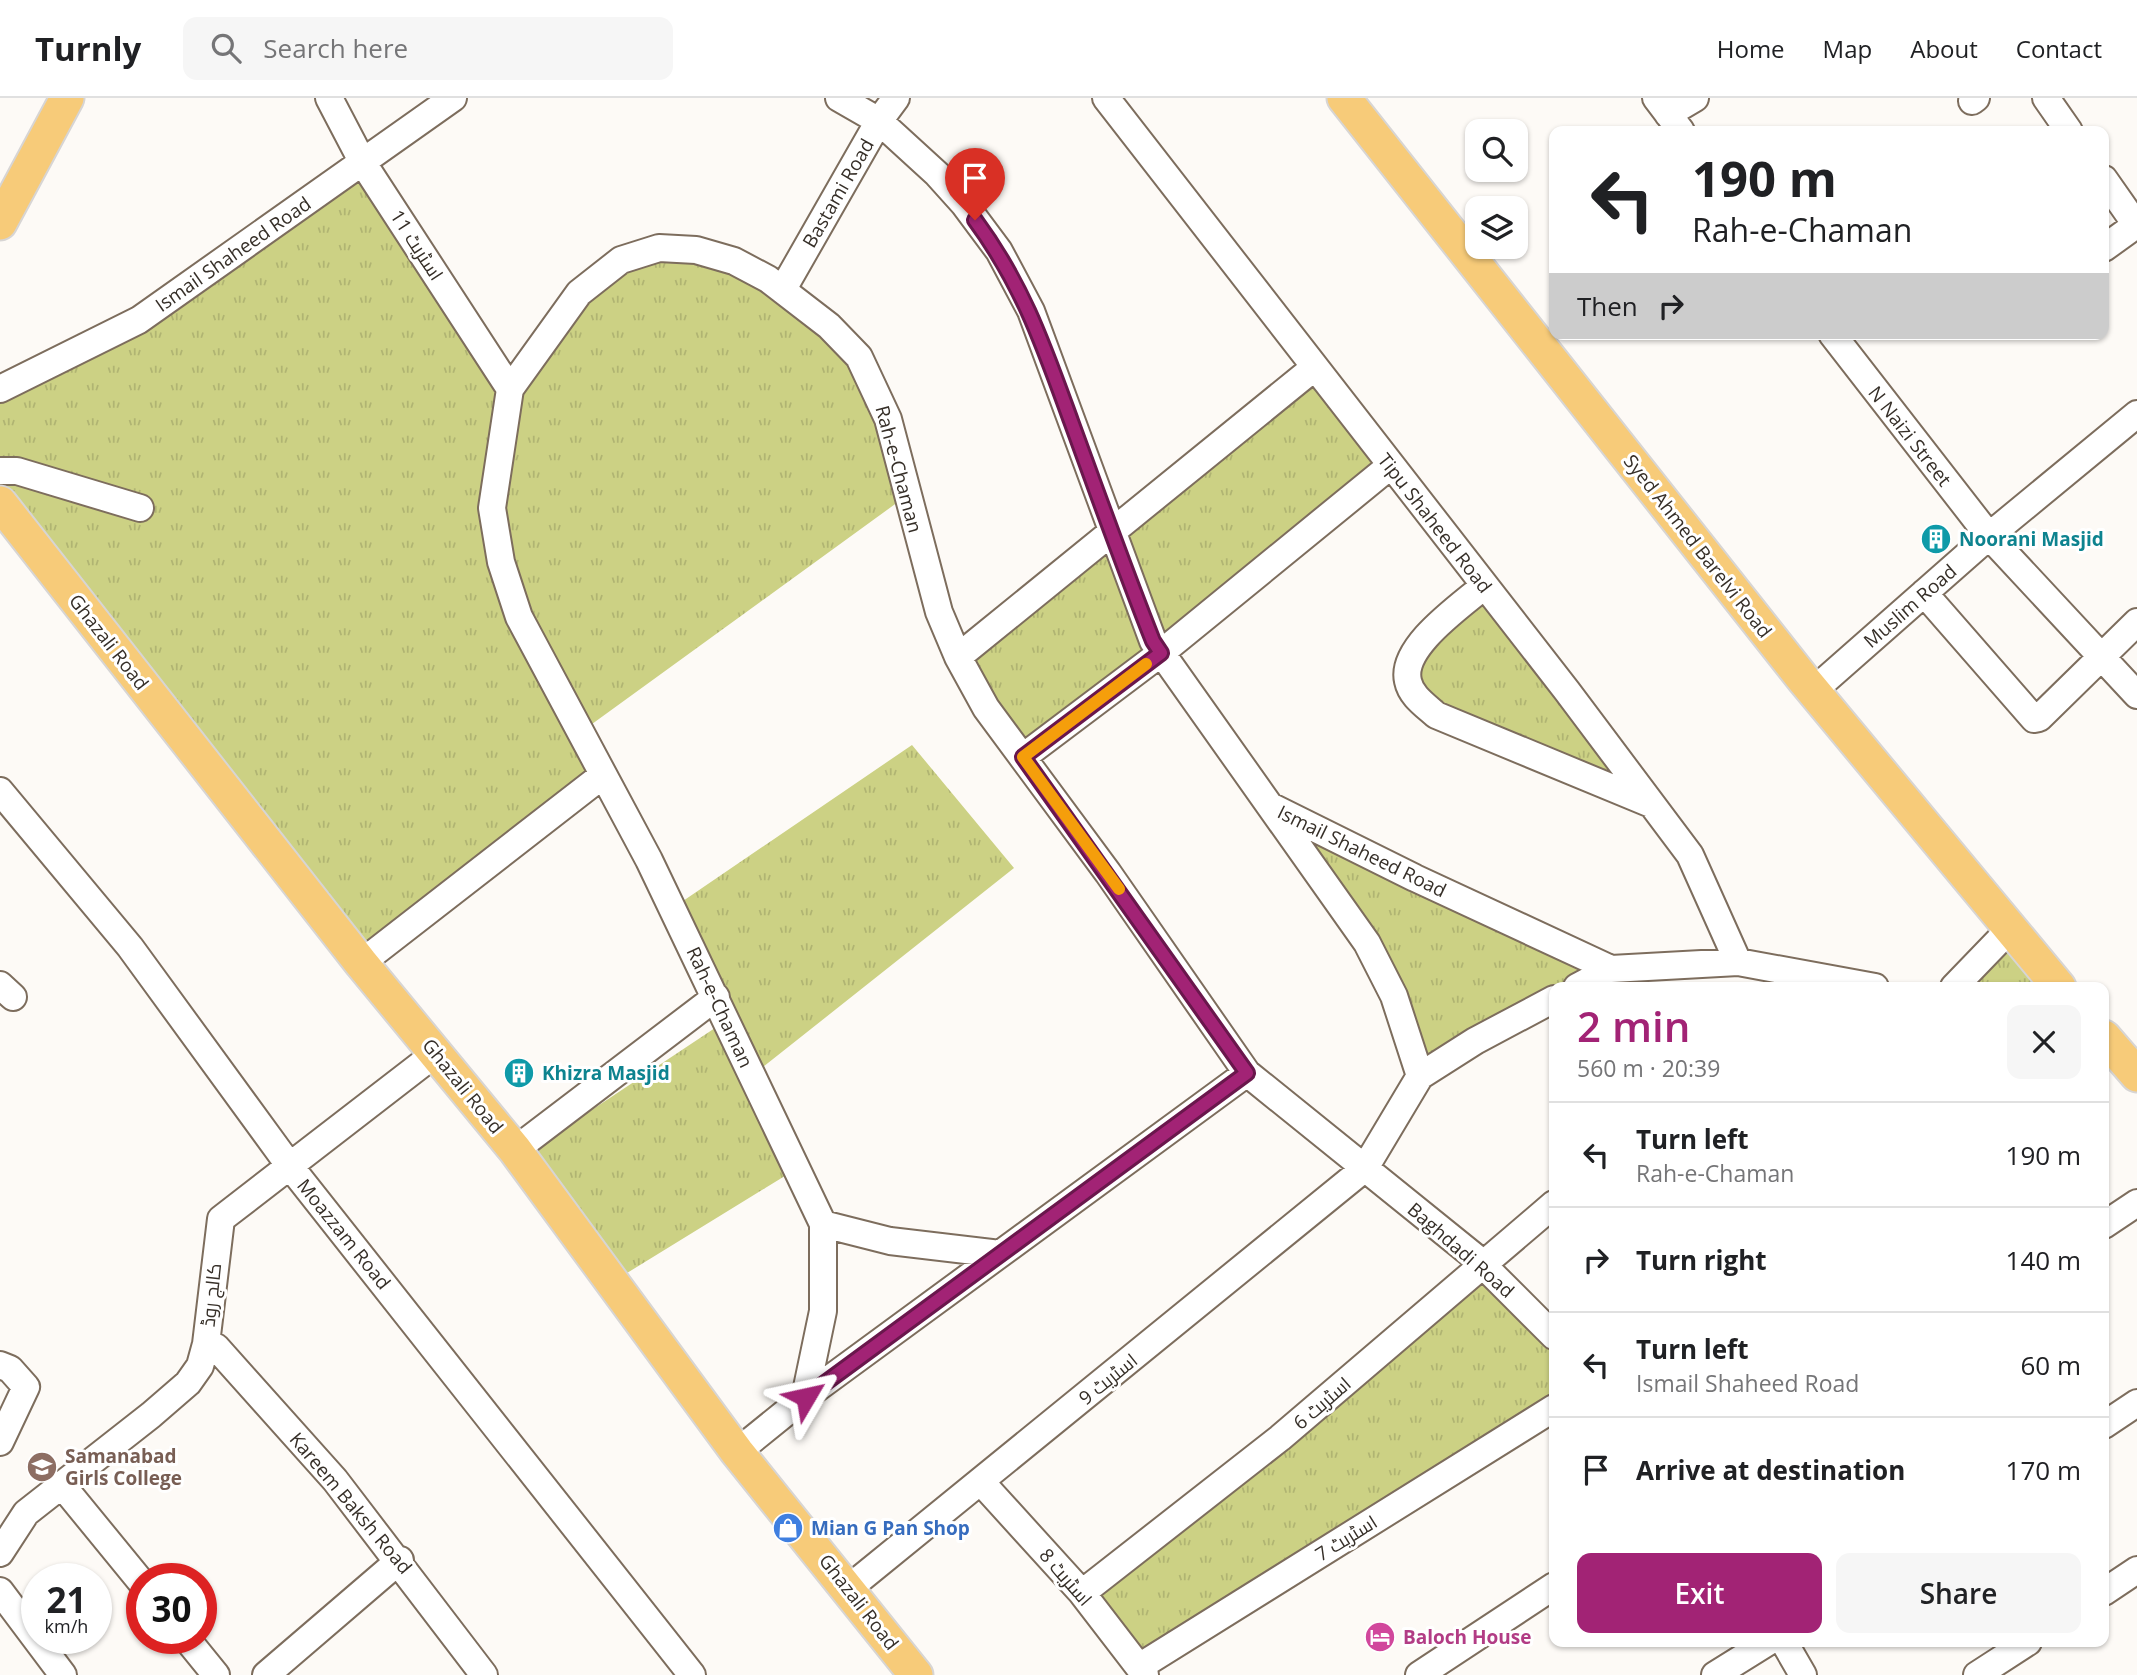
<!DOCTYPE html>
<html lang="en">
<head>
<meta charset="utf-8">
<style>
	body { margin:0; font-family:"Open Sans",Cairo,sans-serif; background:#f6f6f6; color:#202124; height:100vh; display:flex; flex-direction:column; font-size:26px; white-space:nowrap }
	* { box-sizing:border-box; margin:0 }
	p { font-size:23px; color:#757577 }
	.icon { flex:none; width:38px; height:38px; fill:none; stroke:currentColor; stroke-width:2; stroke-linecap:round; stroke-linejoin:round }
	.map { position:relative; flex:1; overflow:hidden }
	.side { position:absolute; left:1549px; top:884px; width:560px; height:665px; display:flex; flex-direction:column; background:#fff; border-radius:14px; box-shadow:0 2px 5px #0004 }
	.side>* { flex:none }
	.guide { position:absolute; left:1549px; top:28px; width:560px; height:214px; border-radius:14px; box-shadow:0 2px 5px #0004; background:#fff; color:#202124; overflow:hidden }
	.fabs { position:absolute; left:1465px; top:21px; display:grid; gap:14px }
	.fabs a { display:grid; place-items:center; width:63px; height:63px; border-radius:14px; background:#fff; box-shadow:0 2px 5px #0004; font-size:35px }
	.speed { position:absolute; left:21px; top:1465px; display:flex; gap:14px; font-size:35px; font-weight:700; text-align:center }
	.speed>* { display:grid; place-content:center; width:91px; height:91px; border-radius:50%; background:#fff; box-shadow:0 2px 5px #0004; line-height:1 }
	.speed small { font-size:18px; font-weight:400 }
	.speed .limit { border:10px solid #d22; background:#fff; color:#111 }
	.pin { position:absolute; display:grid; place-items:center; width:60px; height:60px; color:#fff; margin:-72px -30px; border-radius:50% 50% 50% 0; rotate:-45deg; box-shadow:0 0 7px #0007 }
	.pin .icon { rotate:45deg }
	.me { position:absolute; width:77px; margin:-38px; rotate:54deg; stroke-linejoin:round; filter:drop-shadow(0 0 5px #0008) }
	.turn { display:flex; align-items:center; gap:24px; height:147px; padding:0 28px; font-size:32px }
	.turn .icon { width:91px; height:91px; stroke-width:2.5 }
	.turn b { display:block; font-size:49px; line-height:60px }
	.then { display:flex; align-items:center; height:66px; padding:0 28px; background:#0003; gap:14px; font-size:26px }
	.round { display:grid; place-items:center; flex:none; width:74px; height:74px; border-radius:14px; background:#f6f6f6 }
	.head { display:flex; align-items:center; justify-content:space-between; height:119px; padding:0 28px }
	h1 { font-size:42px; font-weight:600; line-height:52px; color:#a22375 }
	.button { display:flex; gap:14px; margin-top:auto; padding:14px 28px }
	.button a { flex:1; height:80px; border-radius:14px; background:#a22375; color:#fff; font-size:28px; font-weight:600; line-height:80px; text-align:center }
	.button a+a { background:#f6f6f6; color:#202124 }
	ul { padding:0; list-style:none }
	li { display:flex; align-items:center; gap:21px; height:105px; padding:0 28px; border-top:2px solid #e0e0e0 }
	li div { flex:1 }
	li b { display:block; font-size:26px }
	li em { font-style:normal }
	header { display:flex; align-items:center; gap:42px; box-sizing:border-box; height:98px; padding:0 35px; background:#fff; border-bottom:2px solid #e0e0e0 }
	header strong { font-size:33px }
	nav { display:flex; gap:38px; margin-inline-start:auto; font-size:24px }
	.search { width:490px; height:63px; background:#f6f6f6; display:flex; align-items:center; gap:18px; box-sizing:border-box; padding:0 24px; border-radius:14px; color:#757577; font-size:26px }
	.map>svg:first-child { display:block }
	.park { fill:url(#park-tufts) }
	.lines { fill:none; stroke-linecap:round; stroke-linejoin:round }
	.minor-casing { stroke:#7d6d5d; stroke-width:30 }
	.major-casing { stroke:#d7d5d4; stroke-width:37 }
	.minor { stroke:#fff; stroke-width:26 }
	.major { stroke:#f7cb79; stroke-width:33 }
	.route-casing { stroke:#69174c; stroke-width:18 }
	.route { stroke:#a22375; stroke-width:12 }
	.slow { stroke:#f59e0b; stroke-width:12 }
	.labels { text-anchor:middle; stroke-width:6; stroke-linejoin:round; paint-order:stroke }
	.street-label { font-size:19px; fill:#362f28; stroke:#fff }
	.culture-label { font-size:19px; font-weight:bold; fill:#0d838f; stroke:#fff; text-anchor:start }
	.education-label { font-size:19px; font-weight:bold; fill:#785e54; stroke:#fff; text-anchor:start }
	.shop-label { font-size:19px; font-weight:bold; fill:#366cbe; stroke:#fff; text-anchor:start }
	.hotel-label { font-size:19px; font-weight:bold; fill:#b23c85; stroke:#fff; text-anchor:start }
</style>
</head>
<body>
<header>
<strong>Turnly</strong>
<div class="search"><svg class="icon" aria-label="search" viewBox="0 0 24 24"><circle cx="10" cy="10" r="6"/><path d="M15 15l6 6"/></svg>Search here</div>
<nav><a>Home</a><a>Map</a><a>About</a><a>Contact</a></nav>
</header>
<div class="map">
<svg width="2137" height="1577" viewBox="0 0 2137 1577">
	<defs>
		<pattern id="park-tufts" width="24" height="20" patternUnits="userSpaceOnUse" patternTransform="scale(1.75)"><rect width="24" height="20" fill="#ccd184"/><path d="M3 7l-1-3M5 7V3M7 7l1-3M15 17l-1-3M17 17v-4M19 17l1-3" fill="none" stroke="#b0b472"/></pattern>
	</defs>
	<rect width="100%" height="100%" fill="#fdfaf6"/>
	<!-- park -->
	<path class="park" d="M361 71 509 304 579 197 657 157 733 168 854 254 909 396 581 634 607 684 364 871 0 401V297Z
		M1315 269 1390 368 1023 659 962 550Z
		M1484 488 1652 707 1436 617 1410 560Z
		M912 647 1014 770 758 973 683 803Z
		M1267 707 1611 871 1577 889H1554L1417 984 1394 898Z
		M2009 832 2059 889H1954Z
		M721 926 793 1073 614 1183 527 1055Z
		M1475 1159 1554 1238V1310L1139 1569 1082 1495Z"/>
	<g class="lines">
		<!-- minor casing -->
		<g class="minor-casing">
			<path id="minor" d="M329 0 363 65 510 291
				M839 0 879 23 937 76 964 106 999 153 1031 213 1153 543 1367 845 1394 898 1420 978 1365 1070 849 1490
				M1106 0 1567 593 1690 757 1738 864
				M1656 0 1681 33
				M2046 0 2069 33
				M1972 3 1976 0
				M1668 16 1695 0
				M2104 81 2137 128
				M2104 150 2136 127
				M783 191 879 23 896 0
				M1832 236 1989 438 2137 597
				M0 291 139 222 453 0
				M0 373H17L140 410
				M1484 488C1461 508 1400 549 1408 583 1411 598 1425 607 1436 617L1651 706
				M1924 495 2034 621 2039 620 2137 524
				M958 559 1315 269
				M1813 593 1989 438 2137 316
				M1023 659 1161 555 1390 368
				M0 693 130 849 289 1067 692 1577
				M1272 709 1415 780 1611 871
				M361 865 603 677
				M0 887 13 899
				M1577 889 1611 871 1738 864 1875 889
				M1954 889 2009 832
				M1420 978 1475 943 1554 901
				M515 1052 716 899
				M823 1126 890 1143 1000 1156
				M2104 1127 2137 1105
				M206 1246 216 1249 335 1382 484 1577
				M0 1267 10 1271 26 1289 0 1344
				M805 1299 823 1213V1126L649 762 519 519 501 464 492 410 510 291 579 195 621 162 659 150 696 152 734 163 768 181 829 228 859 259 888 321 939 514 958 559 986 610 1108 775 1247 975 1475 1159 1554 1238
				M2104 1327 2137 1305
				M737 1354 805 1299 1247 975
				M982 1385 1082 1495 1145 1577
				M61 1386 142 1485
				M0 1455 26 1415 151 1317 188 1285 200 1268 206 1246 221 1121 436 955
				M0 1493 63 1577
				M2104 1494 2137 1472
				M1082 1495 1280 1340 1554 1106
				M186 1540 216 1577
				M1784 1544 1803 1577
				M1139 1569 1554 1310
				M266 1577 400 1462
				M1419 1577 1554 1488
				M1715 1577 1768 1544
				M1977 1577 2028 1544"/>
		</g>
		<!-- major casing -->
		<g class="major-casing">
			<path id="major" d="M1344 0 1804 582 2059 889
				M0 125 67 0
				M0 405 361 865 515 1052 737 1354 916 1577
				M2104 939 2137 977"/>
		</g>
		<!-- minor -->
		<use href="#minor" class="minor"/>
		<!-- major -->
		<use href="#major" class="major"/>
	</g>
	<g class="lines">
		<!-- route casing -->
		<g class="route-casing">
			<path id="route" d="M806 1299 1247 975 1023 659 1161 555 1153 543C1124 470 1098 397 1071 323 1044 249 1023 187 975 122"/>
		</g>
		<!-- route -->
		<use href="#route" class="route"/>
		<!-- slow -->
		<path class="slow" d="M1119 791 1023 659 1146 566"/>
	</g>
	<!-- icons -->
	<defs>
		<g id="building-disc" transform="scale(1.575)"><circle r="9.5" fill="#0f9aa8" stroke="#fff"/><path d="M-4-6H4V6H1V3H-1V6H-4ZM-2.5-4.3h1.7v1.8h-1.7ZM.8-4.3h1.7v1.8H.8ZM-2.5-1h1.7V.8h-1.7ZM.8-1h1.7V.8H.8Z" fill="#fff"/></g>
		<g id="university-disc" transform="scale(1.575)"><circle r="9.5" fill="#8d6e63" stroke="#fff"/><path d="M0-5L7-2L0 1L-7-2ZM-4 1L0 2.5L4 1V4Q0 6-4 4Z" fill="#fff"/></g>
		<g id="shop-disc" transform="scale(1.575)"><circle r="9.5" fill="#3f7fe0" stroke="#fff"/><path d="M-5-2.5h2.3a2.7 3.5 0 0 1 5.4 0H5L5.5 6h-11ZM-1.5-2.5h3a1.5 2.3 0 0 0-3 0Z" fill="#fff"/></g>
		<g id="hotel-disc" transform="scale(1.575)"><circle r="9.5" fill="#d1479c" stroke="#fff"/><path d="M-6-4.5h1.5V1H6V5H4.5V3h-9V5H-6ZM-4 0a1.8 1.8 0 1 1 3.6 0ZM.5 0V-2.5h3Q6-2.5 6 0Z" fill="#fff"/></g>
	</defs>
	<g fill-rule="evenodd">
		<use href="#building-disc" x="1936" y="441"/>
		<use href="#building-disc" x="519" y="975"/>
		<use href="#university-disc" x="42" y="1369"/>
		<use href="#shop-disc" x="788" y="1430"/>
		<use href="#hotel-disc" x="1380" y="1539"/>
	</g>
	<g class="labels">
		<!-- street labels -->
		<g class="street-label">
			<text transform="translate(838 95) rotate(-60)" y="7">Bastami Road</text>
			<text transform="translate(417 147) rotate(57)" y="7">اسٹریٹ 11</text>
			<text transform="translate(233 156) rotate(-35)" y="7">Ismail Shaheed Road</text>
			<text transform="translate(1910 338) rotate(52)" y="7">N Naizi Street</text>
			<text transform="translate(899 371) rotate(75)" y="7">Rah-e-Chaman</text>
			<text transform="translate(1435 425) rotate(52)" y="7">Tipu Shaheed Road</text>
			<text transform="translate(1698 448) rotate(52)" y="7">Syed Ahmed Barelvi Road</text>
			<text transform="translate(1910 508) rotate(-41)" y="7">Muslim Road</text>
			<text transform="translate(109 544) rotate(52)" y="7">Ghazali Road</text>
			<text transform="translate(1362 753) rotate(26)" y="7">Ismail Shaheed Road</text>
			<text transform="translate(720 909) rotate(65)" y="7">Rah-e-Chaman</text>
			<text transform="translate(463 988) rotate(51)" y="7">Ghazali Road</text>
			<text transform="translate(344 1136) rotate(51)" y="7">Moazzam Road</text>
			<text transform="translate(1461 1152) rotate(41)" y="7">Baghdadi Road</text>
			<text transform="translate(211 1197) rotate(-84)" y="7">کالج روڈ</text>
			<text transform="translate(1108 1281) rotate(-39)" y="7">اسٹریٹ 9</text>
			<text transform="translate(1322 1305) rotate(-41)" y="7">اسٹریٹ 6</text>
			<text transform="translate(351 1405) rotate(50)" y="7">Kareem Baksh Road</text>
			<text transform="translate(1346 1440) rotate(-32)" y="7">اسٹریٹ 7</text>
			<text transform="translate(1066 1479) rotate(49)" y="7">اسٹریٹ 8</text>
			<text transform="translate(859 1504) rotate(52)" y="7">Ghazali Road</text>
		</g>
		<!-- culture labels -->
		<g class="culture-label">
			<text x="1959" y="448">Noorani Masjid</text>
			<text x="542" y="982">Khizra Masjid</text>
		</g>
		<!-- education labels -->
		<g class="education-label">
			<text x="65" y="1365">Samanabad<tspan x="65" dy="22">Girls College</tspan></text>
		</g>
		<!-- shop labels -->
		<g class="shop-label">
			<text x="811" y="1437">Mian G Pan Shop</text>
		</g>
		<!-- hotel labels -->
		<g class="hotel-label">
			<text x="1403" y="1546">Baloch House</text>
		</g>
	</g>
</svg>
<div class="fabs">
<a><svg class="icon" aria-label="search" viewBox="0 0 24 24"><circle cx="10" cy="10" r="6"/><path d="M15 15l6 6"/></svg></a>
<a><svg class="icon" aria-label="layers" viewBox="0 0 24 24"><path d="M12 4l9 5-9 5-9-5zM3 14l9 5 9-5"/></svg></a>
</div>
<div class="speed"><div>21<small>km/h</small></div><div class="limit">30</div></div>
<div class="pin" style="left:975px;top:122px;background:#d93025"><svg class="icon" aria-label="arrive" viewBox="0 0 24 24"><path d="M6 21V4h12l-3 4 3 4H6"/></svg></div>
<svg class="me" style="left:806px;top:1299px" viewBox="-20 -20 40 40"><path d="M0-17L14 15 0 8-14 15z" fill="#a22375" stroke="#fff" stroke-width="4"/></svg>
<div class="guide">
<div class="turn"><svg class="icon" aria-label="left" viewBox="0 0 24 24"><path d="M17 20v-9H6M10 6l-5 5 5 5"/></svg><div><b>190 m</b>Rah-e-Chaman</div></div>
<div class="then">Then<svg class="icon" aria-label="right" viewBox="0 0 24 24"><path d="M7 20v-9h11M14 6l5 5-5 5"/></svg></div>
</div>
<section class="side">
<div class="head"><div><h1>2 min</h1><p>560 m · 20:39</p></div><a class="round"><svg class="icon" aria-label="close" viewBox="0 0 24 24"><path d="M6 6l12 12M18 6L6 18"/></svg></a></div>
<ul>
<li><svg class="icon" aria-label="left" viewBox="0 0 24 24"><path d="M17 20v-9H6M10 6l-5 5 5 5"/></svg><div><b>Turn left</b><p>Rah-e-Chaman</p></div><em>190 m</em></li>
<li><svg class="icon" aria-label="right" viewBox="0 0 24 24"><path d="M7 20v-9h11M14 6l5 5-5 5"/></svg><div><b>Turn right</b></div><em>140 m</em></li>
<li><svg class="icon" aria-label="left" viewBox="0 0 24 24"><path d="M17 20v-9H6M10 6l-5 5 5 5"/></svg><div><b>Turn left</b><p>Ismail Shaheed Road</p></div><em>60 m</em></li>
<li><svg class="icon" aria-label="arrive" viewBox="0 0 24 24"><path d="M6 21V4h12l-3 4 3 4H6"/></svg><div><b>Arrive at destination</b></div><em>170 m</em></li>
</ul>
<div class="button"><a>Exit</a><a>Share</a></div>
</section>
</div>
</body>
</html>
